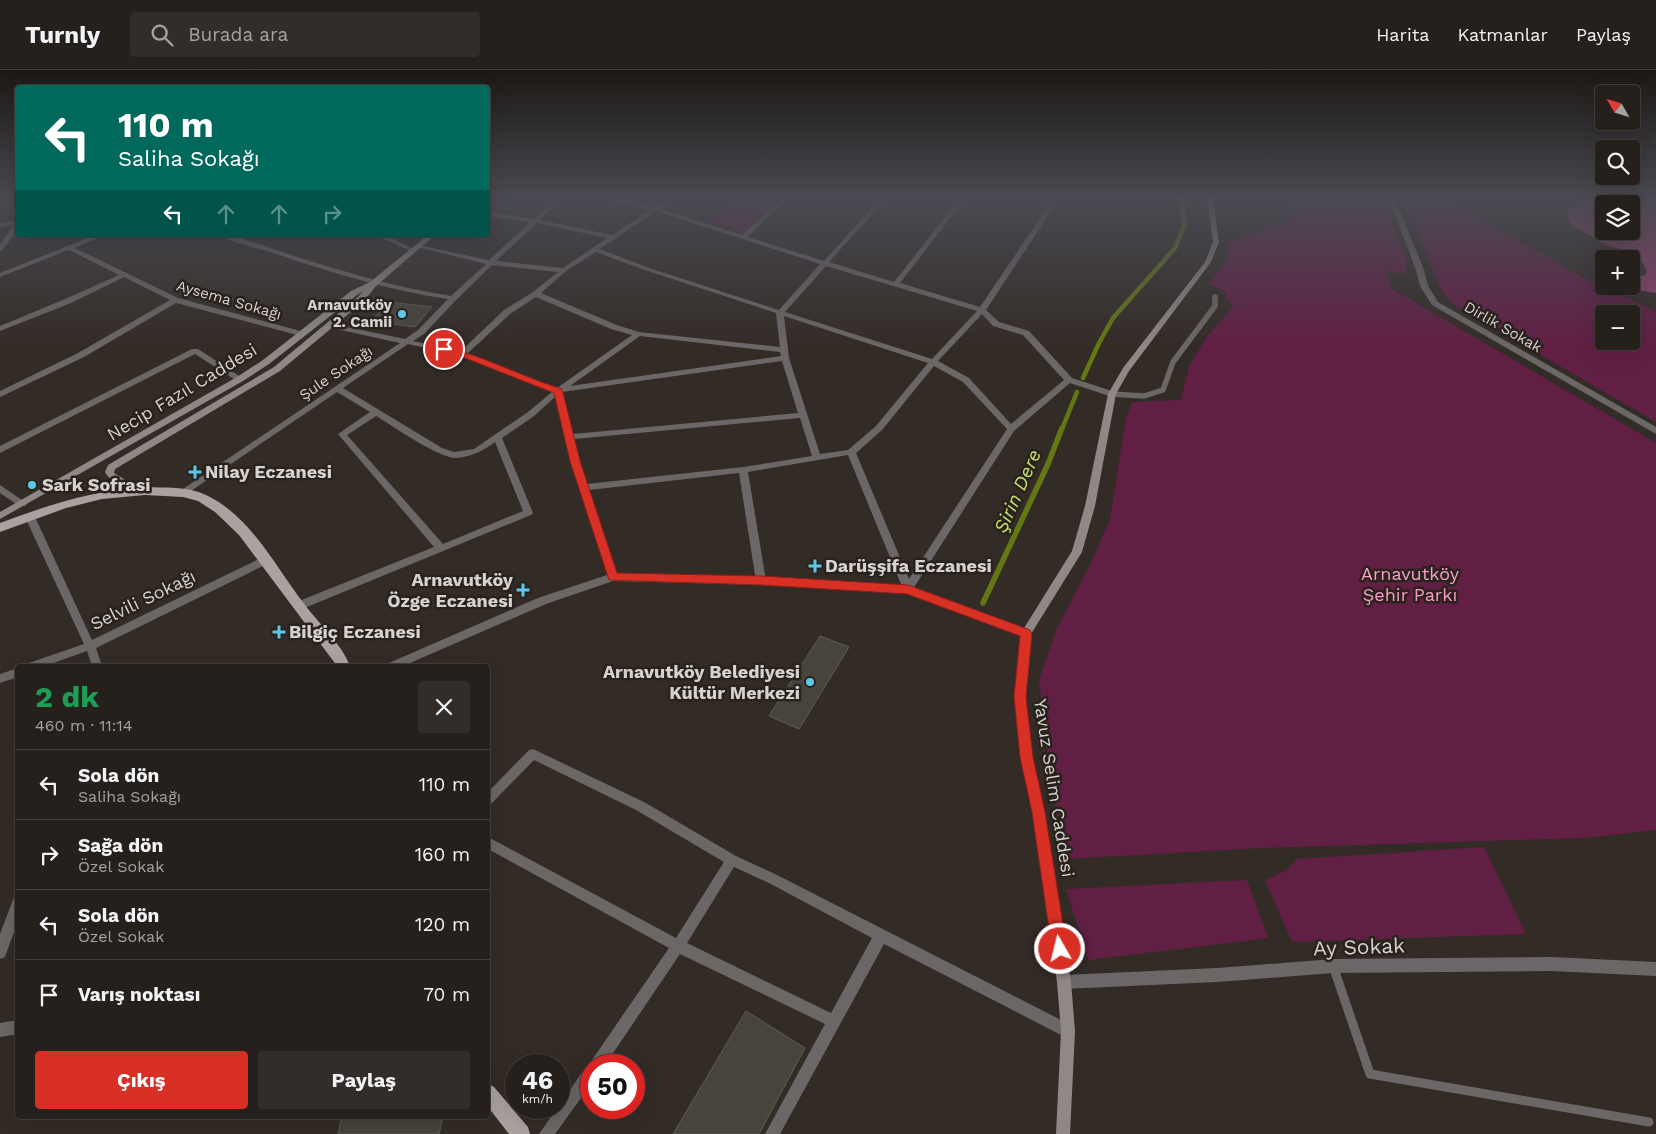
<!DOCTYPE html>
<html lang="tr">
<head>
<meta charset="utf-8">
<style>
	body { margin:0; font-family:"Work Sans",sans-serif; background:#322d29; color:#f1f3f6; height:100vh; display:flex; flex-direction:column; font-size:19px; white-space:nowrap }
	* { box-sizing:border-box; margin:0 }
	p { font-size:16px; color:#a4a3a3 }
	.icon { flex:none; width:28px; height:28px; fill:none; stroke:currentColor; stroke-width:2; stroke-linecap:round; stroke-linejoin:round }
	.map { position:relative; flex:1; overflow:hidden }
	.sheet { position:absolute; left:15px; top:594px; width:475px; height:455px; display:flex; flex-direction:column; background:#26201c; border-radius:5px; box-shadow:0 5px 20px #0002,0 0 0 1px #423e3b }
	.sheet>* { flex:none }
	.banner { position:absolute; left:15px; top:15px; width:475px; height:152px; border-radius:5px; box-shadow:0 5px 20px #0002,0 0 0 1px #423e3b; background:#00695c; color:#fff; overflow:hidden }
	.needle { width:32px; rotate:309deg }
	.tools { position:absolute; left:1595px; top:15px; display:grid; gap:10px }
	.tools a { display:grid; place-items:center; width:45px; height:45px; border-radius:5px; background:#26201c; box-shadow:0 5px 20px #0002,0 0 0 1px #423e3b; font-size:25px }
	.speed { position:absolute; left:505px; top:984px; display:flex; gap:10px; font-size:25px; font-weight:700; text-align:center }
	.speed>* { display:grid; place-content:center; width:65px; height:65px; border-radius:50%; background:#26201c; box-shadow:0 5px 20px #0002,0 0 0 1px #423e3b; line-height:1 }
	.speed small { font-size:12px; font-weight:400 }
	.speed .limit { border:8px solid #d22; background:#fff; color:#111 }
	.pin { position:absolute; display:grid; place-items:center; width:42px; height:42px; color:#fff; margin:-21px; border:2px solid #fff; border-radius:50%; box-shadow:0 1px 5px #0007 }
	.me { position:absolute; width:55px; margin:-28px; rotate:352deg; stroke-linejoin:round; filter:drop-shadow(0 0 4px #0008) }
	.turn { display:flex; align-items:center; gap:18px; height:105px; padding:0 20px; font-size:22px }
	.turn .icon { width:65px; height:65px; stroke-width:2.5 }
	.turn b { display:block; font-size:35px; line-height:42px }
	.lanes { display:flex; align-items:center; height:48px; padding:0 20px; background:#0003; justify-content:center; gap:25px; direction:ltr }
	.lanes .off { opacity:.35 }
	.round { display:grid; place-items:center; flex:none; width:52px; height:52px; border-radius:5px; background:#322d29 }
	.headline { display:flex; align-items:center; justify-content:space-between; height:85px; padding:0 20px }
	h1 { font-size:30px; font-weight:700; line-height:38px; color:#1e9e55 }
	.cta { display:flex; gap:10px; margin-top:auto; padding:10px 20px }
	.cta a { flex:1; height:58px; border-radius:5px; background:#d93025; color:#fff; font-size:20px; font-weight:700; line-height:58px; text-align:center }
	.cta a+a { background:#322d29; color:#f1f3f6 }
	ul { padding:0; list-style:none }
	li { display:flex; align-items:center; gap:15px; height:70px; padding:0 20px; border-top:1px solid #423e3b }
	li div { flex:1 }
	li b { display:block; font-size:19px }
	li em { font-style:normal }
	header { display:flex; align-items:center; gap:30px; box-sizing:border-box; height:70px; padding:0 25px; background:#26201c; border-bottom:1px solid #423e3b }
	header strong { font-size:24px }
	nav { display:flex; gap:28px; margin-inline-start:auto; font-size:18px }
	.search { width:350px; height:45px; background:#322d29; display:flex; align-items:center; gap:12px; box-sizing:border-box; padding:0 18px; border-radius:5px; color:#a4a3a3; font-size:19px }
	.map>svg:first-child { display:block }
	.green { fill:#611f44; fill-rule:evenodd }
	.forest { fill:#95416e; fill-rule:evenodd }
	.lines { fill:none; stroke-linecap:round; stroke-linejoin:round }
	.stream-far1 { stroke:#637812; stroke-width:4.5 }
	.stream { stroke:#637812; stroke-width:5.5 }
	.building { fill:#47443c; stroke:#5f5b53 }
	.service-far1 { stroke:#6c6767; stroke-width:5.5 }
	.service { stroke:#6c6767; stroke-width:9 }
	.minor { fill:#6c6767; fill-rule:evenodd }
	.tertiary { fill:#6c6767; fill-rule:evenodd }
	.secondary { fill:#8f8887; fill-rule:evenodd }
	.primary { fill:#aba1a0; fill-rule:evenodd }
	.route { fill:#d93025; stroke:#8d1f18 }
	.poi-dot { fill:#5cc7e8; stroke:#29221d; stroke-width:2 }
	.labels { text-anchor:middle; stroke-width:5; stroke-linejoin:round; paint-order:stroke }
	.far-street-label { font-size:15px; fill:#d6d2cf; stroke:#29221d }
	.far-poi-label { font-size:15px; font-weight:bold; fill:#d6d2cf; stroke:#29221d; text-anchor:end }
	.street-label { font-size:18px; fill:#d6d2cf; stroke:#29221d }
	.poi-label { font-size:18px; font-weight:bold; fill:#d6d2cf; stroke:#29221d; text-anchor:start }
	.park-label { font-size:18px; fill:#fb9ecb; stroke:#29221d }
	.water-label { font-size:19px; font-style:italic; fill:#c2e267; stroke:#29221d }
	.near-street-label { font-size:21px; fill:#d6d2cf; stroke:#29221d }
</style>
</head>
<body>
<header>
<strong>Turnly</strong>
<div class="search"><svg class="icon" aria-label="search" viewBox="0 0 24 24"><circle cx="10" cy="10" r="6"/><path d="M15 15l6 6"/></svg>Burada ara</div>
<nav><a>Harita</a><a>Katmanlar</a><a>Paylaş</a></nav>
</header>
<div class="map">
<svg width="1656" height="1064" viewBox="0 0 1656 1064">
	<rect width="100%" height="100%" fill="#332b26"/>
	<!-- green -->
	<path class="green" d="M738 129H777L744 162 709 151Z
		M1286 129H1384L1407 192 1405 204 1386 201 1392 219 1656 373V760L1584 768 1262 778 1065 789 1051 712 1039 610 1057 558 1090 495 1110 449 1126 348 1132 332 1181 330 1189 296 1208 265 1234 236 1225 229 1226 222 1209 214 1227 190 1228 172 1292 150Z
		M1400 129H1440L1486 152 1589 211 1656 241V352L1453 234 1440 218 1418 164ZM1604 244H1631V271H1604Z
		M1484 777 1526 864 1292 872 1265 810 1286 801 1297 789Z
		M1247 810 1268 868 1088 890 1066 819Z"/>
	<!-- forest -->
	<path class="forest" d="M1570 129H1656V223L1629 219 1623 216H1631V204L1644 206 1647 202 1641 190 1621 179 1608 176 1572 155 1567 148 1568 139 1581 136 1580 132ZM1604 134H1631V161H1604Z"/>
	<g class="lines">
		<!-- stream-far1 -->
		<path class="stream-far1" d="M1083 308 1099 273 1113 248 1175 178 1184 156 1182 129
			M1062 359 1077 322"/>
		<!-- stream -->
		<path class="stream" d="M983 533 1048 394 1062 358"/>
	</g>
	<!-- building -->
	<path class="building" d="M389 232 432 237 415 257 371 251Z
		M820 566 849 577 799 659 769 646Z
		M746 941 805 978 759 1064H673Z
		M342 1046H443L439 1064H338Z"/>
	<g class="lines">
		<!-- service-far1 -->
		<path class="service-far1" d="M1112 324 1144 326 1163 320 1173 292 1215 236V227"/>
		<!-- service -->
		<path class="service" d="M1333 896 1370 1004 1649 1052"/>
		<!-- minor -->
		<path class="minor" d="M556 129H562L540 150 612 165 650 140 609 130 608 129H618L654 137 670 129H677L661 139 742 165 781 129H787L748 167 824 191 880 129H886L829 192 894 212 959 129H965L900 213 980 237 1051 132 1042 130 1041 129H1059L986 240 999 252 1029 261 1072 308 1115 322 1116 324 1112 327 1070 313 1014 361 911 522 908 523 903 519 848 385 748 402 766 511 761 515 756 511 739 403 589 420 618 507 616 510H610L579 418 555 327 534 346 502 368 533 443 531 445 302 539H294L293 536 294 533 434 477 338 364 370 342 337 322 185 425H179L177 423 400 273 327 257V253L405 269 418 260 448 229C386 220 326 201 267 181 254 177 232 173 221 165H231C304 189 375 214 451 226L486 194 417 177V175L489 190 530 152 488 146V142L534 149ZM656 141 820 194 779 240 646 197 600 179ZM537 153 607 168 563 198 496 191ZM596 182 642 199 776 243 780 277 639 262 617 255 541 223 566 201ZM492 195 558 202 533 222 504 240 461 281 413 271 424 264 456 230ZM826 196 977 241 932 289 785 242ZM536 227 611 259 632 265 557 318 468 283 510 244ZM982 244 993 256 1023 265 1064 310 1011 354 969 308 938 291ZM784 246 928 293 876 356 848 380 820 384 789 288ZM640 266 780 282 781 286 570 316ZM408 274 461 286 552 322 528 342 474 379 454 382 442 378 343 318ZM782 291 798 343 573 364 562 322ZM934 296 963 312 1007 359 909 509 856 383 882 360ZM376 346C393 356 438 388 456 388 471 387 483 381 495 372L523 441 443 474 347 365ZM800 348 812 386 743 397 587 414 574 369Z
			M1389 129H1395L1424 200 1428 216 1438 232 1656 357V364L1432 235 1420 216 1416 200Z
			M18 150V160L2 180 0 181V174L15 154 0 157V153Z
			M95 165H104L75 178 178 228 304 262 305 264 301 266 176 233 84 287 0 327V321L78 283 170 230 124 207 71 233 0 261V256L65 229 119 205 69 180 0 207V203Z
			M376 165H385L417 181 412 182Z
			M192 279H198L244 309 240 311H237L195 284 0 383V376Z
			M0 415 25 432 27 434 25 436H19L0 423Z
			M30 444 35 447 92 570 263 487H269L271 490 269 493 96 578 102 596H92L87 581 45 596H28L29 593 84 574 25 447Z
			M18 598V607L0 613V604Z
			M533 679 644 732 736 786 777 805 1073 956 1075 961 1073 966 1068 968 1063 966 884 874 780 1064H765L825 954 680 884 605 995H591V1014L555 1064H539L586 997 590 995 592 990 669 878 488 779V767L676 868 724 792 636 740 534 690 492 733 488 734V722L529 680ZM734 797 769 813 872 868 831 943 687 873Z
			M18 825V851L5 887 0 889V864L14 827Z
			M1551 887 1656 892V906L1551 901 1333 903 1217 912 1064 919 1059 917 1057 912 1059 907 1064 905 1217 898 1333 889Z"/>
		<!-- tertiary -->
		<path class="tertiary" d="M613 503 761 507 908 515 1030 560 1031 563 1030 566 1026 567 907 523 761 515 613 511 546 534 403 596H388L389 593 538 528Z
			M18 950V964L0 967V953Z"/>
		<!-- secondary -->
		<path class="secondary" d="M1207 129H1213L1219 172 1211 192 1129 301 1116 324 1095 436 1082 482 1031 564 1025 627 1033 687 1044 742 1071 912 1075 961 1070 1064H1056L1061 961 1057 912 1032 742 1021 687 1015 627 1021 563 1072 481 1085 436 1108 324 1123 298 1205 192 1213 172Z
			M428 165H435L376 216 364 231 280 301 115 399 114 403 140 419 142 421 140 423C132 424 108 410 105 402L108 395 274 297 358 227 363 221 357 225 269 294 243 311 0 449V442L237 307 263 290 351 221 370 212Z"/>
		<!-- primary -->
		<path class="primary" d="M145 417C165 418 187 416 206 425 251 446 276 498 305 535 320 555 341 573 350 596H337L239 465 215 442 198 431 183 427 145 425 102 429 66 438 0 462V453C48 435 94 420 145 417Z
			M488 1014 494 1017 528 1057 530 1064H509L488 1037Z"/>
	</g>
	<!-- sky -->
	<linearGradient id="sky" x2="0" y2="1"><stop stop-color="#1c1815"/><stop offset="0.46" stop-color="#4a4a52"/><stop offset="1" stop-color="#4a4a52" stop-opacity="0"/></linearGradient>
	<rect width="1656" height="278" fill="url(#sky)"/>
	<!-- route -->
	<path class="route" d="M444 277C485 286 522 307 562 319L580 391 617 503 761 506 908 515 1030 560 1032 564 1026 627 1033 687 1045 742 1067 879 1065 884 1060 886 1054 884 1052 879 1032 742 1020 687 1014 627 1020 566 907 524 761 515 609 510 570 391 554 323 460 286 441 281 440 279Z"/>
	<!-- markers -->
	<g class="poi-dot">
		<circle cx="402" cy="244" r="5"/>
		<path d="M192.5 394.5h5v5h5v5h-5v5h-5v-5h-5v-5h5z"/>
		<circle cx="32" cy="415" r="5"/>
		<path d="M812.5 488.5h5v5h5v5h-5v5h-5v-5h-5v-5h5z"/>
		<path d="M520.5 512.5h5v5h5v5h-5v5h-5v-5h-5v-5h5z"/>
		<path d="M276.5 554.5h5v5h5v5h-5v5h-5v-5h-5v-5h5z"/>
		<circle cx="810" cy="612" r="5"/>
	</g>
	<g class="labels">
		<!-- far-street labels -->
		<g class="far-street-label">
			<text transform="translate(229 230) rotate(16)" y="5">Aysema Sokağı</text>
			<text transform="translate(1503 257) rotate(30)" y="5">Dirlik Sokak</text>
			<text transform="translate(336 303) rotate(-34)" y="5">Şule Sokağı</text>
		</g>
		<!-- far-poi labels -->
		<g class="far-poi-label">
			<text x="392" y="240">Arnavutköy<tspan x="392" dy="17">2. Camii</tspan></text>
		</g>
		<!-- street labels -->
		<g class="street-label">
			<text transform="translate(182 322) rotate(-31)" y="6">Necip Fazıl Caddesi</text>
			<text transform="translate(143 530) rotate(-26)" y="6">Selvili Sokağı</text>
			<text transform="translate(1054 718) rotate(81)" y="6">Yavuz Selim Caddesi</text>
		</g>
		<!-- poi labels -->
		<g class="poi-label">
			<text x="205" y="408">Nilay Eczanesi</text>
			<text x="42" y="421">Sark Sofrasi</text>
			<text x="825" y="502">Darüşşifa Eczanesi</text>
			<text x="513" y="516" text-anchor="end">Arnavutköy<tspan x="513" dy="21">Özge Eczanesi</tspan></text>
			<text x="289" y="568">Bilgiç Eczanesi</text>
			<text x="800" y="608" text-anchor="end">Arnavutköy Belediyesi<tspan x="800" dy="21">Kültür Merkezi</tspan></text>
		</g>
		<!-- park labels -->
		<g class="park-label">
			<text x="1410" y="510">Arnavutköy<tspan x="1410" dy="21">Şehir Parkı</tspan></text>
		</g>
		<!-- water labels -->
		<g class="water-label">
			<text transform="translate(1017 421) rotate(-66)" y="7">Şirin Dere</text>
		</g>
		<!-- near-street labels -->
		<g class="near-street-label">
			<text transform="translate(1359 877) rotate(-2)" y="7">Ay Sokak</text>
		</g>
	</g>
</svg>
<div class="tools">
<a><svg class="needle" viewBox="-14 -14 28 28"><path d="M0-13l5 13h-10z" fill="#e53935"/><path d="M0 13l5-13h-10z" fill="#a4a3a3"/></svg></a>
<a><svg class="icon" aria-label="search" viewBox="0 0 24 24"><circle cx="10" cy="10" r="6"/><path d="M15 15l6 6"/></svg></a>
<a><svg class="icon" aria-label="layers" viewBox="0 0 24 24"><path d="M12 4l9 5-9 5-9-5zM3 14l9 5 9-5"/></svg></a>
<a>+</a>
<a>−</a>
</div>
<div class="speed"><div>46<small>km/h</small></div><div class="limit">50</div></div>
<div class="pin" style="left:444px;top:279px;background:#d93025"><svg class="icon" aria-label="arrive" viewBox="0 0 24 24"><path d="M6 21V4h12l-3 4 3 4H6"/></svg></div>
<svg class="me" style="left:1060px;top:879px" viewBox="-20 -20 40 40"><circle r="17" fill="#d93025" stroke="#fff" stroke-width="3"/><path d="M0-11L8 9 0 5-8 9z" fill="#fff"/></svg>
<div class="banner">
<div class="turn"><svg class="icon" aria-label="left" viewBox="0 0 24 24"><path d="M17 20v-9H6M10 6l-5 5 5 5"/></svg><div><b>110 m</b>Saliha Sokağı</div></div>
<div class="lanes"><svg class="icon" aria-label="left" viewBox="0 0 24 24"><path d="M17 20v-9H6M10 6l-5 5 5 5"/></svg><svg class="icon off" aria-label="ahead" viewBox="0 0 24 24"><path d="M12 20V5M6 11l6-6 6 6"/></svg><svg class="icon off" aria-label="ahead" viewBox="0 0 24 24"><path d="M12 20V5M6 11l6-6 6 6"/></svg><svg class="icon off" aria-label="right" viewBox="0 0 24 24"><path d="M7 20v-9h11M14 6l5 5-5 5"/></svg></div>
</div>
<section class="sheet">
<div class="headline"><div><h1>2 dk</h1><p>460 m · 11:14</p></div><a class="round"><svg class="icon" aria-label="close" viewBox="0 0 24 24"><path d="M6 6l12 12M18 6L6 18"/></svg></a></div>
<ul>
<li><svg class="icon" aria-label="left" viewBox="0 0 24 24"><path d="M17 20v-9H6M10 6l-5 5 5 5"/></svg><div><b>Sola dön</b><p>Saliha Sokağı</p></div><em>110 m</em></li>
<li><svg class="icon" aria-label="right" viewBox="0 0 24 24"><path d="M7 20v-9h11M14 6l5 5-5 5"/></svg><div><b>Sağa dön</b><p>Özel Sokak</p></div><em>160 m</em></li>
<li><svg class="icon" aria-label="left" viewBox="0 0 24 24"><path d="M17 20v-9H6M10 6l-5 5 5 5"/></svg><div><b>Sola dön</b><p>Özel Sokak</p></div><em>120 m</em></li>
<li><svg class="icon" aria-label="arrive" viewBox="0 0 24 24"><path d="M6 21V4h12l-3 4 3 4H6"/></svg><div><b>Varış noktası</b></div><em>70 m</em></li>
</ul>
<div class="cta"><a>Çıkış</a><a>Paylaş</a></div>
</section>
</div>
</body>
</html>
